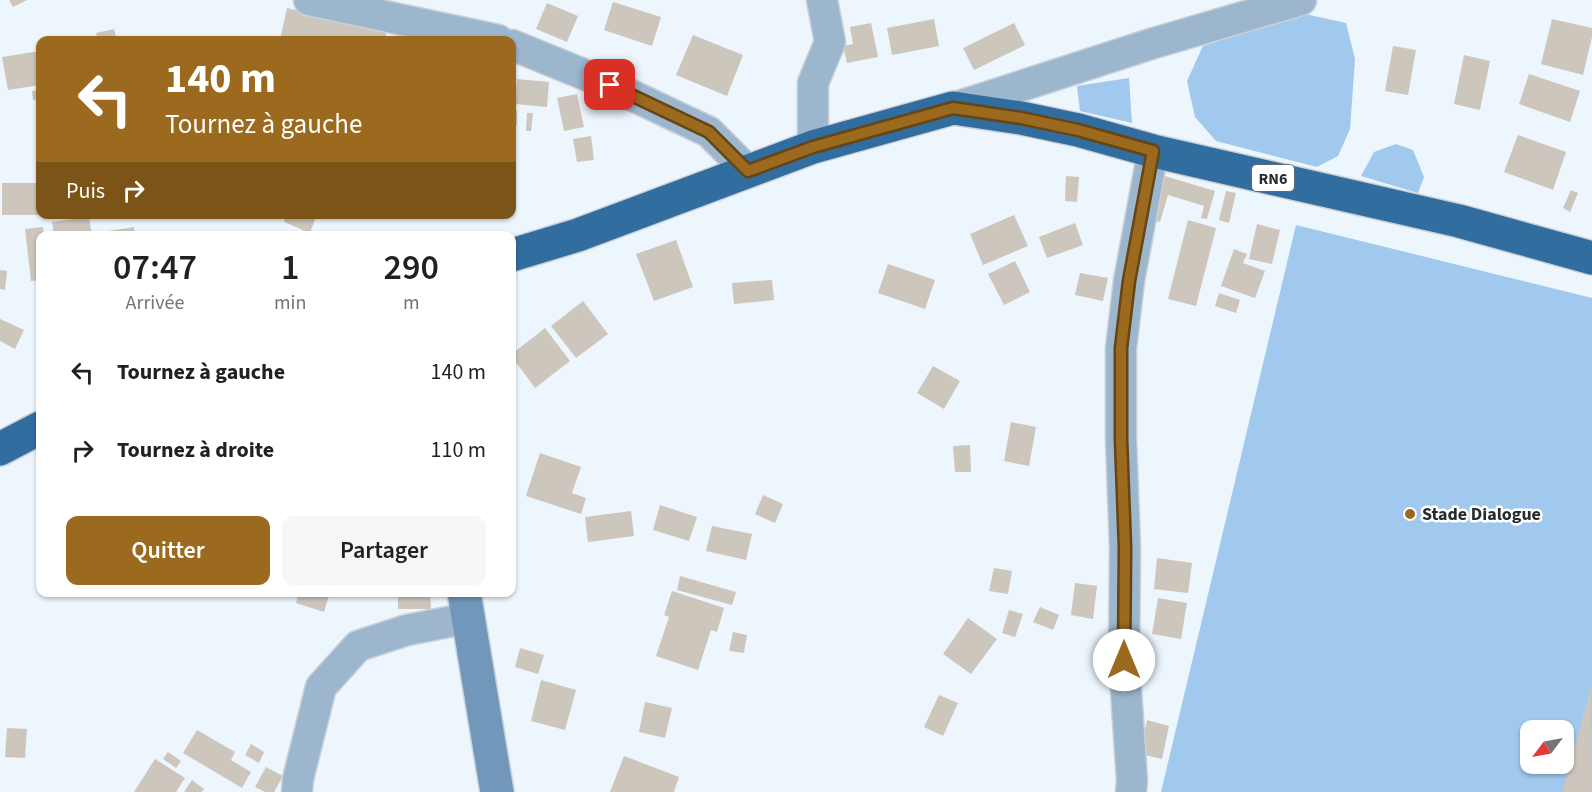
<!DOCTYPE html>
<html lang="fr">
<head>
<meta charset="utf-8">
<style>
	body { margin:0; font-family:"Source Sans 3",sans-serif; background:#f6f6f6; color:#202124; height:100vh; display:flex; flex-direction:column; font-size:22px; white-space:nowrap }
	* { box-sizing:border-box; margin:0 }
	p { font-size:20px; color:#757577 }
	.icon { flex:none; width:33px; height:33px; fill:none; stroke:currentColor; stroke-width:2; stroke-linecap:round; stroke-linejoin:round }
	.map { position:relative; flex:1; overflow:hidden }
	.sheet { position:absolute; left:36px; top:231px; width:480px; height:366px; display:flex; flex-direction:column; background:#fff; border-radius:12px; box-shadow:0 2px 4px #0004 }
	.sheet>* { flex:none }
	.banner { position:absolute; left:36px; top:36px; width:480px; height:183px; border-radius:12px; box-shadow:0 2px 4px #0004; background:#9b6a1e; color:#fff; overflow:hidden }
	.needle { width:39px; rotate:238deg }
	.controls { position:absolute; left:1520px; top:720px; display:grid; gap:12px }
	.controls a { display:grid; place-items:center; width:54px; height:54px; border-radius:12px; background:#fff; box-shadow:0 2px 4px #0004; font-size:30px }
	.pin { position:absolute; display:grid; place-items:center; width:51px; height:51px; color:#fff; margin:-26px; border-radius:12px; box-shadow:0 3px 9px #0006 }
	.me { position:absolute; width:66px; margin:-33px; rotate:0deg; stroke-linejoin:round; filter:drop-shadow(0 0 4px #0008) }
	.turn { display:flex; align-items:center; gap:21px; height:126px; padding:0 30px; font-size:27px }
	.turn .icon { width:78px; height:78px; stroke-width:2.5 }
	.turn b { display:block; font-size:42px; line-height:51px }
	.then { display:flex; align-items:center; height:57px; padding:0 30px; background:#0003; gap:12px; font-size:22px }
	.eta { display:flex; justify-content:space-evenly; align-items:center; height:102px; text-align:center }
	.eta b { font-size:36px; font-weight:600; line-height:42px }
	.cta { display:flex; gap:12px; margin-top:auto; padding:12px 30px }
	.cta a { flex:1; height:69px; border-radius:12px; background:#9b6a1e; color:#fff; font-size:24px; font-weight:600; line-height:69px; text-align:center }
	.cta a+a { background:#f6f6f6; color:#202124 }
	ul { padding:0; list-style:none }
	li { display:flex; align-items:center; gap:18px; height:78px; padding:0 30px }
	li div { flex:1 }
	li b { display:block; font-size:22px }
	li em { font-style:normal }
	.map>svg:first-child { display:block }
	.green { fill:#a1c8ed; fill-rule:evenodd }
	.building { fill:#cdc6bd }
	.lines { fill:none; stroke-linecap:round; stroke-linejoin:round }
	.street-casing { stroke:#cad1d8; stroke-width:33 }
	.secondary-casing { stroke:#cad1d8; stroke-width:36 }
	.highway-casing { stroke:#cad1d8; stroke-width:36 }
	.street { stroke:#9cb6ce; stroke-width:30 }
	.secondary { stroke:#7197bb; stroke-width:33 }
	.highway { stroke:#326d9f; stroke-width:33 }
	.route-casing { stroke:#654514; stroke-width:15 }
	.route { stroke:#9b6a1e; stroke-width:10 }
	.poi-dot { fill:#9b6a1e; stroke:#fff; stroke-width:2 }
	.labels { text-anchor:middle; stroke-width:5; stroke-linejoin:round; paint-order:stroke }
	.shield { fill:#fff; stroke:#696b6d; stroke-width:1.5 }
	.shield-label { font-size:16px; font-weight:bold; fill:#292c2f }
	.poi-label { font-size:18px; font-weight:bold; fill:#292c2f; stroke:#fff; text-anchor:start }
</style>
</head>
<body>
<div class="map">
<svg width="1592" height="792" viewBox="0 0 1592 792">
	<rect width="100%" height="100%" fill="#edf5fd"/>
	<!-- green -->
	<path class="green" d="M1305 14 1346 23 1355 59 1350 129 1338 156 1317 167 1216 141 1195 117 1187 81 1203 46Z
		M1129 78 1132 123 1080 111 1077 86Z
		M1396 144 1413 150 1424 177 1418 193 1361 176 1374 152Z
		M1296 225 1592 298V792H1161ZM1530 730H1563V764H1530Z"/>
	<!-- building -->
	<path class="building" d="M9 0H27L13 7Z
		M613 2 661 17 652 46 604 30Z
		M547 3 578 16 567 42 536 29Z
		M287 8 387 31 385 40H315L305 38 304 40H280Z
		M934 19 939 46 892 55 887 28Z
		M1552 19 1592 28V37L1583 75 1541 64Z
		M871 23 878 57 847 63 843 46 853 44 850 27Z
		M1014 23 1025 45 974 70 963 48Z
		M114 29 117 40H98L96 33Z
		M693 35 743 55 727 96 676 75Z
		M1393 46 1416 50 1408 95 1385 91Z
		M40 51V85L8 90 2 57Z
		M1464 55 1490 61 1480 110 1454 104Z
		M1529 74 1580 91 1570 122 1519 104Z
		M517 79 549 82 547 107 515 104Z
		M40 90V99L33 100 32 91Z
		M577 94 584 127 564 131 557 98Z
		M512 110H517V125H512Z
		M527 113H533L531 131H526Z
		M1518 135 1566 152 1553 190 1504 172Z
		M591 136 594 160 577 162 573 139Z
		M1066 176 1079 177 1077 202 1065 201Z
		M1165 176 1215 191 1207 219 1201 218 1204 206 1168 195 1160 222 1152 220Z
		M2 183H40V215H2Z
		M1571 190 1578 193 1570 212 1563 208Z
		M1226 191 1236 193 1229 223 1219 220Z
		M286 214H317L310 233 284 222Z
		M1014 215 1028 246 983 265 970 234Z
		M89 217 92 236H54L52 222Z
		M1188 220 1216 228 1196 306 1168 299Z
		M1075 223 1083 245 1047 258 1039 237Z
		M1257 224 1280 230 1272 264 1249 259Z
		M43 227 44 236H40V280L31 281 25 229Z
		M134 227 135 236H102V232Z
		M676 240 693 287 654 301 636 254Z
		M1234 249 1247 254 1243 263 1265 271 1255 298 1221 286Z
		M1015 261 1030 292 1004 305 988 274Z
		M888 264 935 280 925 309 878 293Z
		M0 270 7 271 5 290 0 289Z
		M1080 273 1108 278 1103 301 1075 295Z
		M772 280 774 300 734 304 732 283Z
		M1219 293 1240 300 1236 313 1215 306Z
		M583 301 608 334 576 358 551 326Z
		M0 319 24 330 15 349 0 341Z
		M545 328 570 361 535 388 512 357V354Z
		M933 366 960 381 944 409 917 393Z
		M1011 422 1036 427 1029 466 1004 461Z
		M970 445 971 472H955L953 446Z
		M540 453 581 467 572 493 586 498 581 514 526 496Z
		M763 495 783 504 775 523 755 514Z
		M660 505 697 517 689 541 653 530Z
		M631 511 634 536 588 542 585 517Z
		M712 526 752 534 746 560 706 551Z
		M1157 558 1192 563 1188 593 1154 589Z
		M994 568 1012 571 1008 594 989 591Z
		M680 576 736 592 732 605 677 590Z
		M1075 583 1097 586 1093 619 1071 615Z
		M672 591 724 608 717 632 711 630 698 670 656 656 669 617 664 615Z
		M299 592H330L324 612 296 603Z
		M398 592H430L431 609H398Z
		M1158 598 1187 603 1181 639 1152 634Z
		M1040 607 1059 615 1053 630 1033 622Z
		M1009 610 1023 614 1015 637 1002 633Z
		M968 618 997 639 971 674 943 654Z
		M733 632 747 635 744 653 729 651Z
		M520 648 544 655 538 674 515 667Z
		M541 680 576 690 565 730 531 721Z
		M1591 688 1592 792H1562Z
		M939 695 958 703 943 736 924 727Z
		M645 702 672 708 665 738 639 732Z
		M1147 720 1169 726 1162 759 1140 754Z
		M7 728 27 729 25 758 5 757Z
		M197 730 235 752 231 760 251 772 242 788 183 753Z
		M251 744 264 752 259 763 245 755Z
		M168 752 181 761 176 768 163 759Z
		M624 756 679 777 674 792H610Z
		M155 759 185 778 176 792H134Z
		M266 767 283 776 274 792H265L255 787Z
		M192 780 204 789 202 792H184Z"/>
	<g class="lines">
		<!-- street casing -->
		<g class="street-casing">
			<path id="street" d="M309 0 498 40
				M512 45 610 85 709 132 748 171
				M953 108 1154 43 1301 0
				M813 147V83L830 42 822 0
				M297 792 298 779 321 687 358 646 407 630 469 618
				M1131 792 1132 781 1124 660 1125 548 1121 439V348L1129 281 1153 151"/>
		</g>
		<!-- secondary casing -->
		<g class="secondary-casing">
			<path id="secondary" d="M464 592 497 792"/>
		</g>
		<!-- highway casing -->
		<g class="highway-casing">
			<path id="highway" d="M512 255 578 235 813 147 953 108 1021 118 1078 130 1153 151 1459 221 1592 258
				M0 449 40 428"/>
		</g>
		<!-- street -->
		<use href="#street" class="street"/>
		<!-- secondary -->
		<use href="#secondary" class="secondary"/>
		<!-- highway -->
		<use href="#highway" class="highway"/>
	</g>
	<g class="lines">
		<!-- route casing -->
		<g class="route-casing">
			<path id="route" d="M610 85 709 132 748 171 813 147 953 108 1021 118 1078 130 1153 151 1129 281 1121 348V439L1125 548 1124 660"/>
		</g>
		<!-- route -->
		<use href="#route" class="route"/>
	</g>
	<!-- markers -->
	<circle class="poi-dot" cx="1410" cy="514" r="6"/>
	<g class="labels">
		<!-- shield labels -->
		<rect class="shield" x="1252" y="165" width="42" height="26" rx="4.5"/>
		<g class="shield-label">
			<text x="1273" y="184">RN6</text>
		</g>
		<!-- poi labels -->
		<g class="poi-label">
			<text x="1422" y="520">Stade Dialogue</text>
		</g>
	</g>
</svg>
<div class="controls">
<a><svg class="needle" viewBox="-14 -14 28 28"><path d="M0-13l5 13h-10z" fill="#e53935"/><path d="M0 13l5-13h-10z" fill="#757577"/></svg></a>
</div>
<div class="pin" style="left:610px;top:85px;background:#d93025"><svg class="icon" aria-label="arrive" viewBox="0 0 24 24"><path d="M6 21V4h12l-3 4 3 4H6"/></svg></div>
<svg class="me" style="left:1124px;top:660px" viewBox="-20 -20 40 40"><circle r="19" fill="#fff"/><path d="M0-13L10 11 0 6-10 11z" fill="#9b6a1e"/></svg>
<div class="banner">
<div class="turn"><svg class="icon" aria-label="left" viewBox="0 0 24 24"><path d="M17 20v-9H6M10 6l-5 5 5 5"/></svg><div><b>140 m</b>Tournez à gauche</div></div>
<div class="then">Puis<svg class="icon" aria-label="right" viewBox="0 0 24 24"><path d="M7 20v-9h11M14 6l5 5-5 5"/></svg></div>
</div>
<section class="sheet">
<div class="eta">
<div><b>07:47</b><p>Arrivée</p></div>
<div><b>1</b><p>min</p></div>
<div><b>290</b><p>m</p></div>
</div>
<ul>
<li><svg class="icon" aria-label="left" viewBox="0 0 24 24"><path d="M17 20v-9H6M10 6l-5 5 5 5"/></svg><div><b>Tournez à gauche</b></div><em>140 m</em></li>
<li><svg class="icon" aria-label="right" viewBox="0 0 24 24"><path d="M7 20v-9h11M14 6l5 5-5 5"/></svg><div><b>Tournez à droite</b></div><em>110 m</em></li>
</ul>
<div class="cta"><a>Quitter</a><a>Partager</a></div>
</section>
</div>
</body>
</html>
